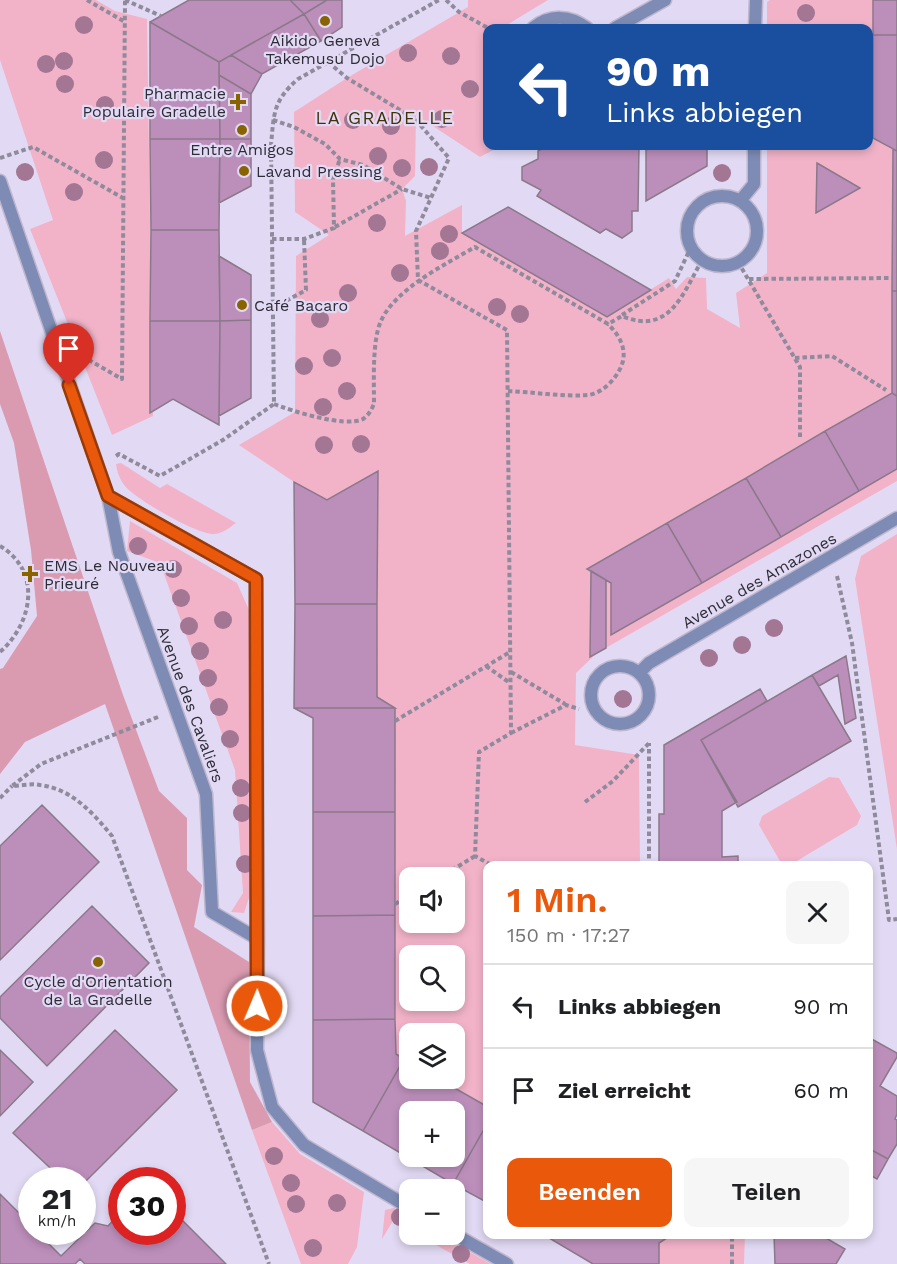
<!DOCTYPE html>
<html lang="de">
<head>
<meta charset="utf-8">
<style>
	body { margin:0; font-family:"Work Sans",sans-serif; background:#f6f6f6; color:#202124; height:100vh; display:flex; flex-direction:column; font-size:22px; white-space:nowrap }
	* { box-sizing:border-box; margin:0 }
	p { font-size:20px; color:#757577 }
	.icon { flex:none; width:33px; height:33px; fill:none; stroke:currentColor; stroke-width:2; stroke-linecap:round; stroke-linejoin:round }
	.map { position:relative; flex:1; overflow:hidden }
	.side { position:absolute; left:483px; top:861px; width:390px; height:378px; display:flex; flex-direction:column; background:#fff; border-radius:12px; box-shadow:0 3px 9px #0003 }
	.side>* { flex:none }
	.banner { position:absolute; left:483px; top:24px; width:390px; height:126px; border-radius:12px; box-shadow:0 3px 9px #0003; background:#1a4fa0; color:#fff; overflow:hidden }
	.buttons { position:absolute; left:399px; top:867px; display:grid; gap:12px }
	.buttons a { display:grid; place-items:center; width:66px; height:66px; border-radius:12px; background:#fff; box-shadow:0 3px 9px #0003; font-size:30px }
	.speed { position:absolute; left:18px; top:1167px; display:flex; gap:12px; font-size:30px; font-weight:700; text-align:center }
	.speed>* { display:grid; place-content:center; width:78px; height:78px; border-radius:50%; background:#fff; box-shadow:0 3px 9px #0003; line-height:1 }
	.speed small { font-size:15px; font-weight:400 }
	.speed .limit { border:9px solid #d22; background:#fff; color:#111 }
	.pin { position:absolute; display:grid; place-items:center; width:51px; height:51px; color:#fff; margin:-62px -26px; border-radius:50% 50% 50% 0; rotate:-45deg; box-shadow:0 0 6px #0007 }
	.pin .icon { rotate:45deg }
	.me { position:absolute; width:66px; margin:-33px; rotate:1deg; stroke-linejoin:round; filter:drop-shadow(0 0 4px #0008) }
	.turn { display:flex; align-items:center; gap:21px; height:126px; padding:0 24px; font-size:27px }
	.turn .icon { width:78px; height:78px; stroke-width:2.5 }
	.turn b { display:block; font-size:42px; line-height:51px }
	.round { display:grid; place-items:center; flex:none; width:63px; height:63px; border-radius:12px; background:#f6f6f6 }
	.overview { display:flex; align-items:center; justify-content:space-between; height:102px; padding:0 24px }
	h1 { font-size:36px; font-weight:600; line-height:45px; color:#ea580c }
	.button { display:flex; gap:12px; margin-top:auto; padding:12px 24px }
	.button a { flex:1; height:69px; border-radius:12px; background:#ea580c; color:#fff; font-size:24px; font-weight:600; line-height:69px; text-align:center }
	.button a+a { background:#f6f6f6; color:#202124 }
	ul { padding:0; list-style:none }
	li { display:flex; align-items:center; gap:18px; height:84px; padding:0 24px; border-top:2px solid #e0e0e0 }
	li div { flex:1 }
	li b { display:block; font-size:22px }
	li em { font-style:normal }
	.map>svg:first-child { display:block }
	.green { fill:#f2b3c9; fill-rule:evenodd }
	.forest { fill:#da9bb1 }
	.building { fill:#bc8fbb; stroke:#8b788a; stroke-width:1.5; fill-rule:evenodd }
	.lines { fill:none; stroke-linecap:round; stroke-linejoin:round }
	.street-casing { stroke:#beb7ce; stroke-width:15 }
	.path { stroke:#8f8a9c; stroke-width:4; stroke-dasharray:4.5 3; stroke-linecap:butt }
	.street { stroke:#7e8cb5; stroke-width:12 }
	.tree { fill:#a37694 }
	.route-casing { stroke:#983908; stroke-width:15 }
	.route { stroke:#ea580c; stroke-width:10 }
	.poi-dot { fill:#886300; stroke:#e2daf4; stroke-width:2 }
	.labels { text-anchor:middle; stroke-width:4.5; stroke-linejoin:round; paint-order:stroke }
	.poi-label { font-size:16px; fill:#2e2c36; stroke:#e2daf4 }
	.street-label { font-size:16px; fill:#2e2c36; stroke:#e2daf4 }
	.neighbourhood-label { font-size:18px; letter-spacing:1.5px; fill:#423007; stroke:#e2daf4 }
</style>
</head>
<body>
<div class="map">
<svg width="897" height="1264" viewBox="0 0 897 1264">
	<rect width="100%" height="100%" fill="#e2daf4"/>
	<!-- green -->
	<path class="green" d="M0 0H96L115 11 147 19 153 416 112 435 30 229 53 220 0 60Z
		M468 0H548L502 28H488V146H497V148L480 157 416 115 415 176 402 189 406 201 405 236 462 205V233L607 317 669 278 676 289 687 277 706 278 707 309 740 328 736 293 767 273V146H868V28H767V2L770 0H897V481L597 653 576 673 575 745 639 755 640 865 488 866 487 1107 437 1079 454 1078V1034H410L409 1062 396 1054 395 708 377 697 378 471 327 500 294 482 239 445 295 412 296 256 329 235 295 212 294 112 347 78 468 7ZM410 878H454V922H410ZM410 956H454V1000H410Z
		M121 463 160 488 167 484 236 523C229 528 223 533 215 534 199 536 135 499 125 486 120 480 117 472 116 464Z
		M130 521 237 583 249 610V898L244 913 231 912 243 893 235 770 160 563 127 551Z
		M897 534V849L855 579 861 556Z
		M829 777 839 778 861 816 857 825 790 865 780 861 759 825 762 816Z
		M272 1122 300 1154 364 1192 357 1247 348 1264H301L252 1130Z
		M394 1208 409 1217V1230L393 1221 382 1239 385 1210Z
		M418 1235H439L491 1264H470Z
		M673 1235H745L744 1264H659V1243Z"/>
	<!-- forest -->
	<path class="forest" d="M0 331 123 695 159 791 187 818V870L202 885 194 927 249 962 250 1082 272 1122 252 1130 105 704 25 742 0 774V669L3 668 37 616 31 550 14 443 0 404Z"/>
	<!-- building -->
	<path class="building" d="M189 0H290L304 14 219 62 150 22Z
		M290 0H327L304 14Z
		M327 0H342V27L321 41 304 14Z
		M873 0H897V35H873Z
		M304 14 321 41 262 74 231 55Z
		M150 22 219 62 220 139H150Z
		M873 35H897V151L873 138Z
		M231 55 262 74 251 94 219 75V62Z
		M219 75 251 94V139H220Z
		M150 139H220L219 230H151Z
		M220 139H251V186L219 203Z
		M548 146H639L638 211H632V231L622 238 606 229 600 233 537 196 541 190 522 180V167L538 159V151Z
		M646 146H707V166L646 201Z
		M893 149 897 151V291H892Z
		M817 163 860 188 816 213Z
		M508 207 651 290 607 317 462 233Z
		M151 230H219L220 321H150Z
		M219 256 251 275V320L220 321Z
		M892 291H897V396L892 393Z
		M251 320V398L219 416 220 321Z
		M150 321H220L219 425 173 399 150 413Z
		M892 393 897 396V469L859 491 825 431Z
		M825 431 859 491 781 537 746 478Z
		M378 471 377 604H295L294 482 327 500Z
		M746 478 781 537 702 583 667 523Z
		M667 523 702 583 611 635V583L587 569Z
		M591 571 606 580V648L590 657Z
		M295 604H377V697L395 708H294Z
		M846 656 856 718 845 724 838 675 819 686 812 675Z
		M812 675 851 741 738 807 701 740Z
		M760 689 767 701 701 740 737 802 722 811V857L738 856V866H659V814H664V745Z
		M294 708H395V812H313V718Z
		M42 805 99 862 0 960V846Z
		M313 812H395V915L313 916Z
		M92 906 149 963 47 1066 0 1018V997Z
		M395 915V1019L313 1020V916Z
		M395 1019 396 1054 404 1059 363 1131 313 1102V1020Z
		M115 1030 177 1090 82 1185V1180H63L13 1133Z
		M868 1037 897 1053V1057L880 1086 897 1096V1114L895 1119 897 1120V1144L888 1159 868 1148Z
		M0 1050 33 1082 0 1116Z
		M404 1059 410 1062V1078H437L488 1107V1122L453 1184 363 1131ZM410 1112H454V1156H410Z
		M488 1122V1203L453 1184Z
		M868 1148 888 1159 877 1179 868 1174Z
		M0 1194 32 1226V1232H37L61 1256 95 1223 108 1226 121 1212 122 1232H140L146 1238 153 1232H172L173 1211 226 1264H85L80 1259 75 1264H0Z
		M673 1234 659 1243V1264H593L544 1235Z
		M774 1234H829L826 1238 845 1249 836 1264H775Z"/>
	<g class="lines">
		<!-- street casing -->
		<g class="street-casing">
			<path id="street" d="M533 28C550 14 570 15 587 28
				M615 28 665 0
				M755 28 756 0
				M0 181 108 496 119 552 206 794 212 912 258 939
				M687 231a35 35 0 1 1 70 0a35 35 0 1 1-70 0Z
				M740 201 754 184V146
				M108 496 256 579 258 939 257 1050 272 1107 304 1145 410 1208
				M591 695a29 29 0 1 1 58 0a29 29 0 1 1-58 0Z
				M639 673 649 663 897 518
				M454 1234 507 1264"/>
		</g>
		<!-- path -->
		<path class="path" d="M87 0 125 22
			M125 0 161 16
			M446 0 459 12 488 28
			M868 56H873
			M328 62 347 78 415 119 449 158 416 231 418 280 507 330 511 733 479 752 475 856 493 866
			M273 120 294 127 325 144 340 159 363 165 402 189 431 198
			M0 158 33 147 123 198
			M335 227 402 189
			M272 239H304L334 228 333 179 340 159
			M738 262 800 367V439
			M749 279 892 278
			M273 308 306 290 304 239
			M622 315 675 281 691 247
			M82 356 122 379 125 0
			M795 358 832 356 886 390
			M508 391C533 392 563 397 588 395 604 393 619 376 623 361 626 346 618 334 608 324
			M274 404C292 411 345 428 363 419 369 415 371 410 374 404 374 382 372 340 381 321 395 289 446 264 475 247L608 324 622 316C669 336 683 294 702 260
			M116 456 119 454 160 476 223 440 274 404 271 145C274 113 273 101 298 79L439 0
			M0 546C42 571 33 623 0 652
			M837 576 852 643 889 920 897 919
			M486 666 510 683
			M511 672 565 704
			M158 717 41 764 12 786C21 786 32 783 40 785 72 789 93 813 112 836L269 1264
			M395 721 510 652
			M511 733 566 705 579 709
			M0 798 12 786
			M585 802 613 781 649 743
			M649 866V743
			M439 878 475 856
			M395 904 410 895
			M485 1106 488 1104
			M732 1264V1234"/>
		<!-- street -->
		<use href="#street" class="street"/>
	</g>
	<!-- trees -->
	<g class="tree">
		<circle cx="806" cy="13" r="9"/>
		<circle cx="84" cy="25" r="9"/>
		<circle cx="408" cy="53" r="9"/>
		<circle cx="451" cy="56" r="9"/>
		<circle cx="64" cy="61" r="9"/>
		<circle cx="46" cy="64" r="9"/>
		<circle cx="65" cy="84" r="9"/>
		<circle cx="470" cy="89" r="9"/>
		<circle cx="105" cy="105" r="9"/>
		<circle cx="442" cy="119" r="9"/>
		<circle cx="353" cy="120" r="9"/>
		<circle cx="391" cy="126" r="9"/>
		<circle cx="378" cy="156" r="9"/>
		<circle cx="104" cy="160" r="9"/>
		<circle cx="429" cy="167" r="9"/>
		<circle cx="402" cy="168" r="9"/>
		<circle cx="25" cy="172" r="9"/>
		<circle cx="722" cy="173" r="9"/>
		<circle cx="74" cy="192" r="9"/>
		<circle cx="377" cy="223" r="9"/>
		<circle cx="449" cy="234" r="9"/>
		<circle cx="440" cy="251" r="9"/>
		<circle cx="400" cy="273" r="9"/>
		<circle cx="348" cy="293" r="9"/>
		<circle cx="497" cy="307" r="9"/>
		<circle cx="520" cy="314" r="9"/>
		<circle cx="320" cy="319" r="9"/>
		<circle cx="332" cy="358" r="9"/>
		<circle cx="304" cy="366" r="9"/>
		<circle cx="347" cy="391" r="9"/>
		<circle cx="323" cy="407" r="9"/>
		<circle cx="361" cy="444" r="9"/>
		<circle cx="324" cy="445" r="9"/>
		<circle cx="138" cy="546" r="9"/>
		<circle cx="173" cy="569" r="9"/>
		<circle cx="181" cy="598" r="9"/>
		<circle cx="223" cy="620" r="9"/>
		<circle cx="189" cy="626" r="9"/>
		<circle cx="774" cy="628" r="9"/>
		<circle cx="742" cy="645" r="9"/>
		<circle cx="200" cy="651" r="9"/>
		<circle cx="709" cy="658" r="9"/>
		<circle cx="208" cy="678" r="9"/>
		<circle cx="623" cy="699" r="9"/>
		<circle cx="219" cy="707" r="9"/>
		<circle cx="230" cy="739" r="9"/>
		<circle cx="241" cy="788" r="9"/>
		<circle cx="242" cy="813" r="9"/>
		<circle cx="245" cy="864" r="9"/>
		<circle cx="274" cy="1156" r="9"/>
		<circle cx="291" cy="1183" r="9"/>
		<circle cx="337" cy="1203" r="9"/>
		<circle cx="296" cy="1204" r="9"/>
		<circle cx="400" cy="1217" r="9"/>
		<circle cx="313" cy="1248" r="9"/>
		<circle cx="461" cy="1254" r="9"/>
	</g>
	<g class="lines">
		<!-- route casing -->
		<g class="route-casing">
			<path id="route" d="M69 385 108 496 256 579 257 1006"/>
		</g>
		<!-- route -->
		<use href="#route" class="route"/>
	</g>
	<!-- markers -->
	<g class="poi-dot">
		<circle cx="325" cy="21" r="6"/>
		<path d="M235 93h6v6h6v6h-6v6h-6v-6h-6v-6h6z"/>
		<circle cx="242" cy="130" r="6"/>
		<circle cx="244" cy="171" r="6"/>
		<circle cx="242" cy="305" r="6"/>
		<path d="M27 565h6v6h6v6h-6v6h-6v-6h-6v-6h6z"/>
		<circle cx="98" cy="962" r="6"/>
	</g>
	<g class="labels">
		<!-- poi labels -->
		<g class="poi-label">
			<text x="325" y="46">Aikido Geneva<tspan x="325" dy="18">Takemusu Dojo</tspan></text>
			<text x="226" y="99" text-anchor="end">Pharmacie<tspan x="226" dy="18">Populaire Gradelle</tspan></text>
			<text x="242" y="155">Entre Amigos</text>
			<text x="256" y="177" text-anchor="start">Lavand Pressing</text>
			<text x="254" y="311" text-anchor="start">Café Bacaro</text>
			<text x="44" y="571" text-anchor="start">EMS Le Nouveau<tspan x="44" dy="18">Prieuré</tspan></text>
			<text x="98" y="987">Cycle d'Orientation<tspan x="98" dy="18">de la Gradelle</tspan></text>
		</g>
		<!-- street labels -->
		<g class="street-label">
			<text transform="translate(759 580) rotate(-30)" y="6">Avenue des Amazones</text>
			<text transform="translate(191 704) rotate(70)" y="6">Avenue des Cavaliers</text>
		</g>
		<!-- neighbourhood labels -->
		<g class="neighbourhood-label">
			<text x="385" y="124">LA GRADELLE</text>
		</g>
	</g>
</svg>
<div class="buttons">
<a><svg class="icon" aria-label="sound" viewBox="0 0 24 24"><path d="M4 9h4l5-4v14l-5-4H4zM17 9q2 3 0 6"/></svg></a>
<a><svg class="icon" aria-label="search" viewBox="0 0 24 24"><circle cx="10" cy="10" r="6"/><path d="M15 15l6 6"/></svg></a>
<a><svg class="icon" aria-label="layers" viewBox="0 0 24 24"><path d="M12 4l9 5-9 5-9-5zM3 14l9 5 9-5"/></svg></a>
<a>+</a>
<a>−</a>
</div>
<div class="speed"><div>21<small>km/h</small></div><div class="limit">30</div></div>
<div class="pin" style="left:69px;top:385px;background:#d93025"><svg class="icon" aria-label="arrive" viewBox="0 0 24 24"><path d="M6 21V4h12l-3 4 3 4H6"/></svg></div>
<svg class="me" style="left:257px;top:1006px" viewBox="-20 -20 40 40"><circle r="17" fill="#ea580c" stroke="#fff" stroke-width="3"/><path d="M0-11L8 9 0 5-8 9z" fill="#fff"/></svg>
<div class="banner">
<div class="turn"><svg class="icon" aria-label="left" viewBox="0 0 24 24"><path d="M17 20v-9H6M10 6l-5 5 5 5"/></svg><div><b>90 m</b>Links abbiegen</div></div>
</div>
<section class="side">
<div class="overview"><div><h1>1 Min.</h1><p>150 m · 17:27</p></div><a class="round"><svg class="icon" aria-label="close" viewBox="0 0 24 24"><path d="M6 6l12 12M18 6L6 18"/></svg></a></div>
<ul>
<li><svg class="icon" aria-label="left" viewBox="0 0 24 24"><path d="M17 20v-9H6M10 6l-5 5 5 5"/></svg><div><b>Links abbiegen</b></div><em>90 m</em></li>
<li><svg class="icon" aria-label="arrive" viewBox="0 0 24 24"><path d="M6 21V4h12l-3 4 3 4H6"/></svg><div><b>Ziel erreicht</b></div><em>60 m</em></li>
</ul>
<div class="button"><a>Beenden</a><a>Teilen</a></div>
</section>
</div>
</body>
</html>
